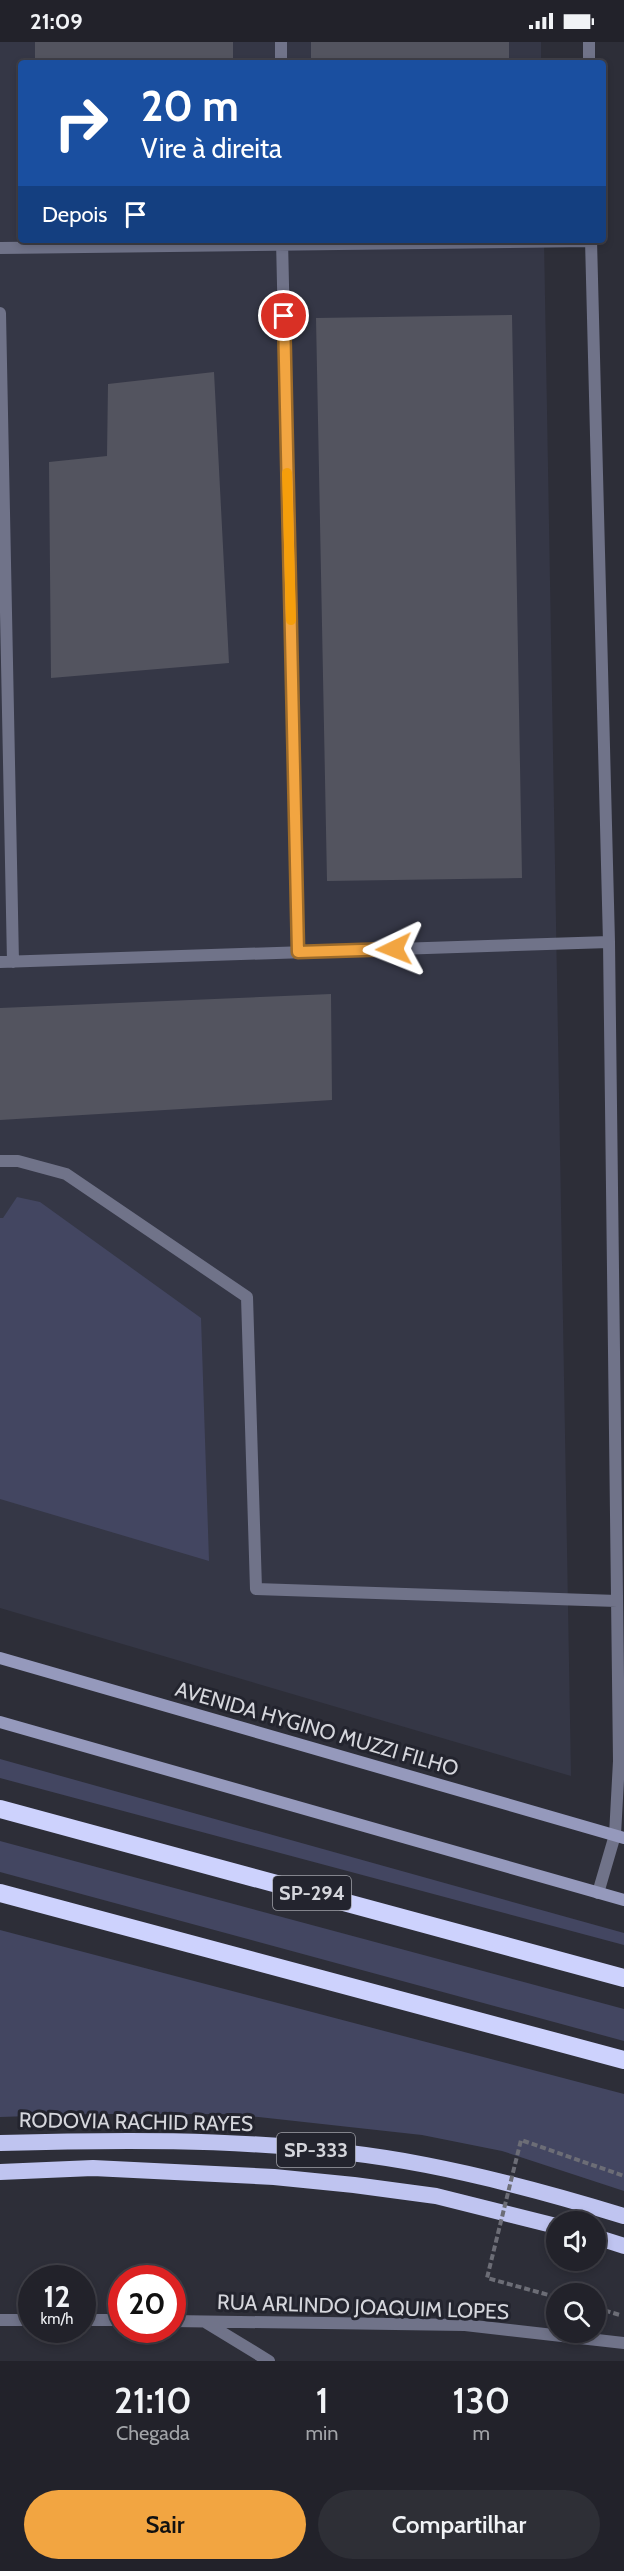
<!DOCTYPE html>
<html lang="pt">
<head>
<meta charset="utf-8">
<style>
	body { margin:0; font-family:Cabin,sans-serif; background:#2e2f36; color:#f1f3f6; height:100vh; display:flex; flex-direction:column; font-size:22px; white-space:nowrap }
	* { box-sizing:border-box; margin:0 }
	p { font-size:20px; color:#a2a4a8 }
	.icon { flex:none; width:33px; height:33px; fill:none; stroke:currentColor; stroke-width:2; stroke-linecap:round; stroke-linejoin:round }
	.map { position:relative; height:2319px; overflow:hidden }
	.sheet { display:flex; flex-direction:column; background:#22222a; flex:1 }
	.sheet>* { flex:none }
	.guide { position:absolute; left:18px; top:18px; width:588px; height:183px; border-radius:6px; box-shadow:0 3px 9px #0003,0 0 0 2px #3f3f47; background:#1a4fa0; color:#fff; overflow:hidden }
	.fabs { position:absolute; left:546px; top:2169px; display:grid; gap:12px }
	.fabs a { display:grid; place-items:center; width:60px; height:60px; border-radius:50%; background:#22222a; box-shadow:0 3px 9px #0003,0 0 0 2px #3f3f47; font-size:30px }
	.speed { position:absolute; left:18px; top:2223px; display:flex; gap:12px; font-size:30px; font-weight:700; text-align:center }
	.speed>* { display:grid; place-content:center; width:78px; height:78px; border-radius:50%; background:#22222a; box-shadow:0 3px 9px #0003,0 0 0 2px #3f3f47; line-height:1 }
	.speed small { font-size:15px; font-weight:400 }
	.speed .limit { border:9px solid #d22; background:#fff; color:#111 }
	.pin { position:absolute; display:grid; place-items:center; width:51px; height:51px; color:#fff; margin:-26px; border:3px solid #fff; border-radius:50%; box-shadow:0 2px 6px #0007 }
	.me { position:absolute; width:66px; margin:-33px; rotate:268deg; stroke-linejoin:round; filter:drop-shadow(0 0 4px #0008) }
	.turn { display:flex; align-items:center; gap:21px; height:126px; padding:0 24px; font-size:27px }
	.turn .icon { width:78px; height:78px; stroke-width:2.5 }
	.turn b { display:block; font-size:42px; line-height:51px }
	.then { display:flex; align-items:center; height:57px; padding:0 24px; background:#0003; gap:12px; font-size:22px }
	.eta { display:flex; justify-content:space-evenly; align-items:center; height:102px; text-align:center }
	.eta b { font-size:36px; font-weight:600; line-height:42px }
	.action { display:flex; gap:12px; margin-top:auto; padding:12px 24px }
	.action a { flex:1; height:69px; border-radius:36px; background:#f2a541; color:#111; font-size:24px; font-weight:600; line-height:69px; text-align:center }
	.action a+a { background:#2e2f36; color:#f1f3f6 }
	.status { display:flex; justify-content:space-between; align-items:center; height:42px; padding:0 30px; background:#22222a; direction:ltr }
	.status svg { height:16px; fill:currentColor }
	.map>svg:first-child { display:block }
	.built { fill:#353746 }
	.green { fill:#434661 }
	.building { fill:#53545f }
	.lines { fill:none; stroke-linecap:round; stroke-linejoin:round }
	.path { stroke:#6c6d76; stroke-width:4; stroke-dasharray:6 3; stroke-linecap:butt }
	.service { stroke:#707389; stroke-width:12 }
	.minor { stroke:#707389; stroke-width:12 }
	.secondary { stroke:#9599bc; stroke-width:12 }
	.trunk { stroke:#bfc4f0; stroke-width:16 }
	.motorway { stroke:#cdd2fd; stroke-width:18 }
	.path-bridge { stroke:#6c6d76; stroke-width:4; stroke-dasharray:6 3; stroke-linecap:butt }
	.route-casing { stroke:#9d6b2a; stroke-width:15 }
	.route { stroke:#f2a541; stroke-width:10 }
	.slow { stroke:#f59e0b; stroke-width:10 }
	.labels { text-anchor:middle; stroke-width:6; stroke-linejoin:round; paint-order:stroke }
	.shield { fill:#23242e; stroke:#a0a1a8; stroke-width:1.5 }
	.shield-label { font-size:20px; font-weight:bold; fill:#d5d6dc }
	.street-label { font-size:21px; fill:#d5d6dc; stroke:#23242e }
</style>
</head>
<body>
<div class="status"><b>21:09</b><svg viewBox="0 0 49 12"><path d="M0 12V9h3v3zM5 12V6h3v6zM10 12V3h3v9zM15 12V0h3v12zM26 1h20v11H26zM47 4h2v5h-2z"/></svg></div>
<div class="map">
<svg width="624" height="2319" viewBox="0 0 624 2319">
	<rect width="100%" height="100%" fill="#2d2e38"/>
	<!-- built -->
	<path class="built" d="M0 0H541V21H21V198H544L571 1734 0 1566Z"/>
	<!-- green -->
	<path class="green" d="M17 1155 40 1160 201 1276 209 1519 0 1457V1176H3Z
		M0 1717 624 1891V1903L0 1736Z
		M0 1799 624 1967V1999L0 1830Z
		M0 1888 624 2052V2149L502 2109 422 2093 232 2072H91L0 2075Z"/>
	<!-- building -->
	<path class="building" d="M35 0H233V21H35Z
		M311 0H509V21H311Z
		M512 273 522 836 327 839 316 276Z
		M214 330 229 621 51 636 49 420 107 414 108 342Z
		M331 952 332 1058 0 1078V966Z"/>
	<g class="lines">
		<!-- path -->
		<path class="path" d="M596 2266 620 2273"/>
		<!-- service -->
		<path class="service" d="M281 0V21
			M589 0V21
			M282 198 298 910
			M591 198 609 900
			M0 206 591 199
			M0 271 13 920
			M0 920 609 900 619 1719 615 1793 598 1851
			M0 1119H18L66 1132 247 1255 256 1547 617 1559"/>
		<!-- minor -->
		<path class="minor" d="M0 2278H32
			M82 2278H122
			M172 2279 465 2283 624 2301
			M205 2280 269 2319"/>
		<!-- secondary -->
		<path class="secondary" d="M0 1616 624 1796
			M0 1680 624 1858"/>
		<!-- trunk -->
		<path class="trunk" d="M0 2101C141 2097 287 2096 426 2123 493 2136 559 2154 624 2174
			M0 2130 93 2126 274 2135 354 2143 436 2154 556 2184
			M596 2195 624 2204"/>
		<!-- motorway -->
		<path class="motorway" d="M0 1767 624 1936
			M0 1851 624 2018"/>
		<!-- path-bridge -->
		<path class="path-bridge" d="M556 2255 487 2236 521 2098 624 2134"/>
	</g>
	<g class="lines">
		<!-- route casing -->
		<g class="route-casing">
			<path id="route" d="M284 274 298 910 394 907"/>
		</g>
		<!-- route -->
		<use href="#route" class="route"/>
		<!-- slow -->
		<path class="slow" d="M287 431 291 578"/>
	</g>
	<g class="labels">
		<!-- shield labels -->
		<g class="shield">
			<rect x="273" y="1834" width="78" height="34" rx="4.5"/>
			<rect x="277" y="2091" width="78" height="34" rx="4.5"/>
		</g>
		<g class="shield-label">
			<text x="312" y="1858">SP-294</text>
			<text x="316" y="2115">SP-333</text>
		</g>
		<!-- street labels -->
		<g class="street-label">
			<text transform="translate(317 1687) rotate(16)" y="7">AVENIDA HYGINO MUZZI FILHO</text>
			<text transform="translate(136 2080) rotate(1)" y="7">RODOVIA RACHID RAYES</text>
			<text transform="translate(363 2265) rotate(2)" y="7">RUA ARLINDO JOAQUIM LOPES</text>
		</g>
	</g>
</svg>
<div class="fabs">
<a><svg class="icon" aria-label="sound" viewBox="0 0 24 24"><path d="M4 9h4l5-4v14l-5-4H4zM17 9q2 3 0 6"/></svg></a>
<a><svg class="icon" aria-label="search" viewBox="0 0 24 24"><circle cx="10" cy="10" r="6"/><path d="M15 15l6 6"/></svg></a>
</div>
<div class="speed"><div>12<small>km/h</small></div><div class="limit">20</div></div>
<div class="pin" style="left:284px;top:274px;background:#d93025"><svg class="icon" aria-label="arrive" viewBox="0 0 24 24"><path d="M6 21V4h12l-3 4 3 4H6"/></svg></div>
<svg class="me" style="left:394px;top:907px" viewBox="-20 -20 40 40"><path d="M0-17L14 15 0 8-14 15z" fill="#f2a541" stroke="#fff" stroke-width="4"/></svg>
<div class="guide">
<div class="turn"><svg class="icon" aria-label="right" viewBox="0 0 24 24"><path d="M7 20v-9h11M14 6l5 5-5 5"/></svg><div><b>20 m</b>Vire à direita</div></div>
<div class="then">Depois<svg class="icon" aria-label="arrive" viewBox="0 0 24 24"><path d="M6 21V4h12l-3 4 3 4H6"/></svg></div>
</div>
</div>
<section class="sheet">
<div class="eta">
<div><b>21:10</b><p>Chegada</p></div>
<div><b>1</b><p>min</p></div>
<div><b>130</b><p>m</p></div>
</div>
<div class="action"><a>Sair</a><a>Compartilhar</a></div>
</section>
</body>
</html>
